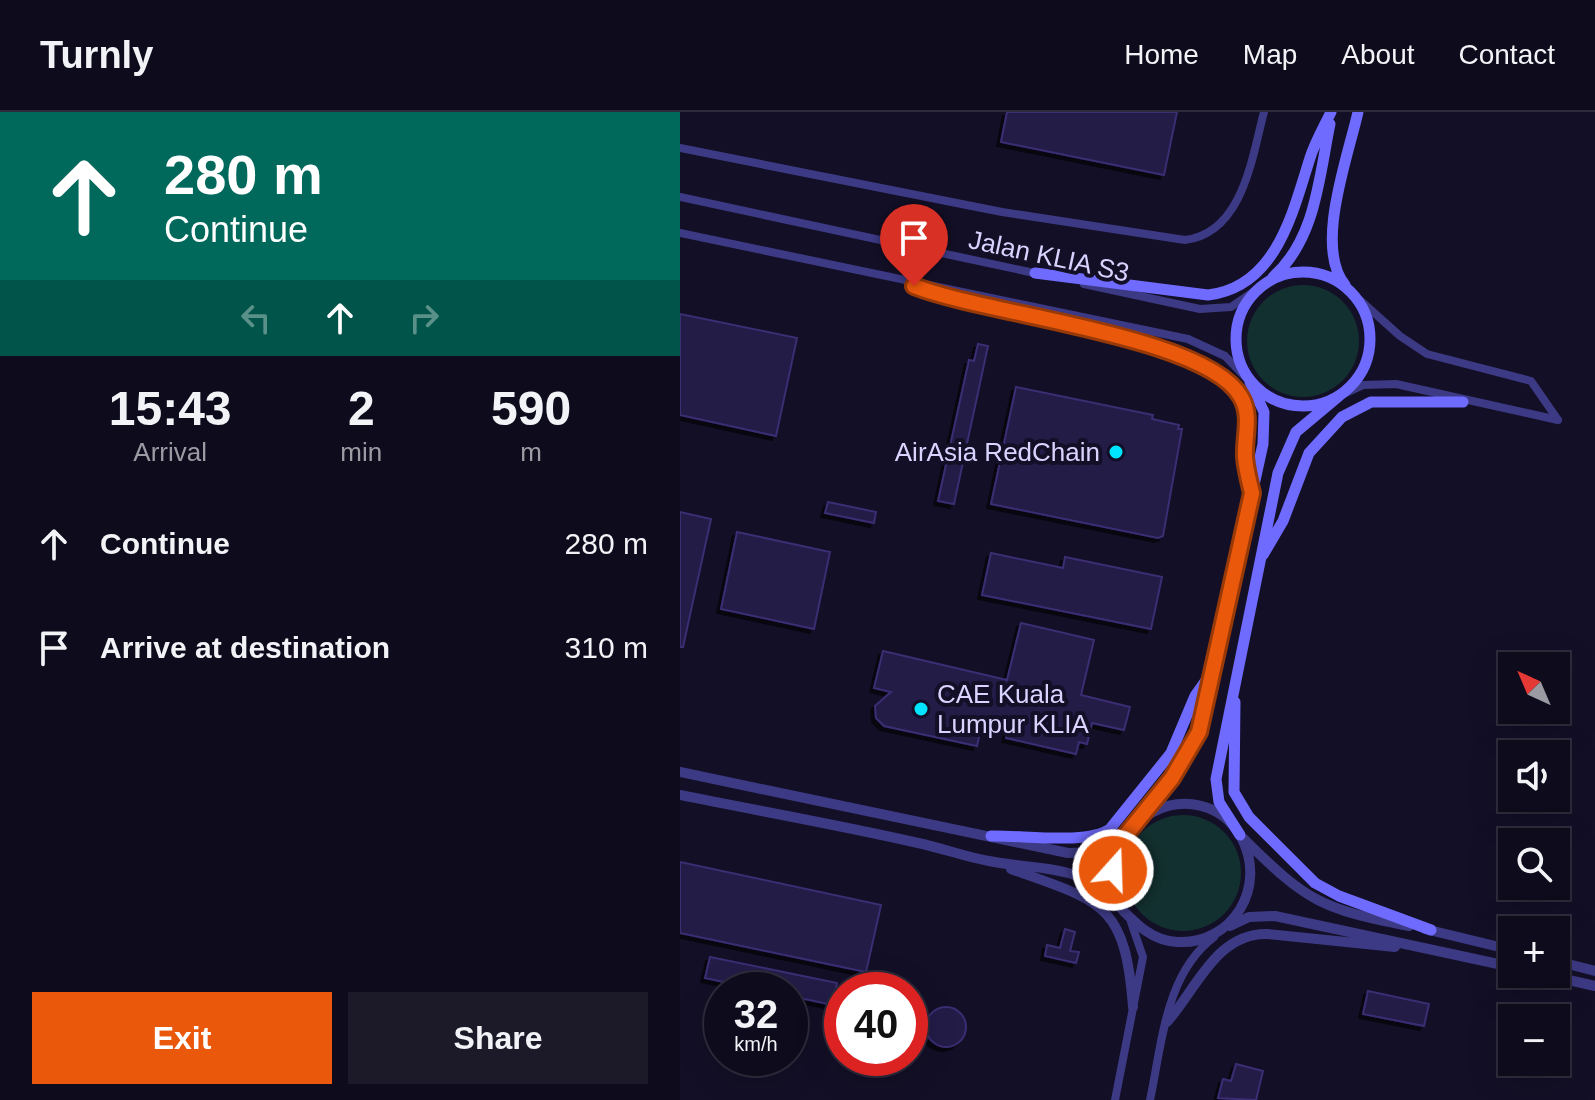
<!DOCTYPE html>
<html lang="en">
<head>
<meta charset="utf-8">
<style>
	body { margin:0; font-family:Helvetica,sans-serif; background:#1c1929; color:#f1f3f6; height:100vh; display:flex; flex-direction:column; font-size:30px; white-space:nowrap }
	* { box-sizing:border-box; margin:0 }
	p { font-size:26px; color:#9b9ba3 }
	.icon { flex:none; width:44px; height:44px; fill:none; stroke:currentColor; stroke-width:2; stroke-linecap:round; stroke-linejoin:round }
	.map { position:relative; flex:1; overflow:hidden }
	.drawer { display:flex; flex-direction:column; background:#0e0b1c; width:680px }
	.drawer>* { flex:none }
	.guide { background:#00695c; color:#fff; overflow:hidden }
	.needle { width:52px; rotate:316deg }
	.buttons { position:absolute; left:818px; top:540px; display:grid; gap:16px }
	.buttons a { display:grid; place-items:center; width:72px; height:72px; border-radius:0px; background:#0e0b1c; box-shadow:0 8px 32px #0002,0 0 0 2px #2e2b3b; font-size:40px }
	.speed { position:absolute; left:24px; top:860px; display:flex; gap:16px; font-size:40px; font-weight:700; text-align:center }
	.speed>* { display:grid; place-content:center; width:104px; height:104px; border-radius:50%; background:#0e0b1c; box-shadow:0 8px 32px #0002,0 0 0 2px #2e2b3b; line-height:1 }
	.speed small { font-size:20px; font-weight:400 }
	.speed .limit { border:12px solid #d22; background:#fff; color:#111 }
	.pin { position:absolute; display:grid; place-items:center; width:68px; height:68px; color:#fff; margin:-82px -34px; border-radius:50% 50% 50% 0; rotate:-45deg; box-shadow:0 0 8px #0007 }
	.pin .icon { rotate:45deg }
	.me { position:absolute; width:88px; margin:-44px; rotate:20deg; stroke-linejoin:round; filter:drop-shadow(0 0 6px #0008) }
	.turn { display:flex; align-items:center; gap:28px; height:168px; padding:0 32px; font-size:36px }
	.turn .icon { width:104px; height:104px; stroke-width:2.5 }
	.turn b { display:block; font-size:56px; line-height:68px }
	.lanes { display:flex; align-items:center; height:76px; padding:0 32px; background:#0003; justify-content:center; gap:40px; direction:ltr }
	.lanes .off { opacity:.35 }
	.eta { display:flex; justify-content:space-evenly; align-items:center; height:136px; text-align:center }
	.eta b { font-size:48px; font-weight:600; line-height:56px }
	.cta { display:flex; gap:16px; margin-top:auto; padding:16px 32px }
	.cta a { flex:1; height:92px; border-radius:0px; background:#ea580c; color:#fff; font-size:32px; font-weight:600; line-height:92px; text-align:center }
	.cta a+a { background:#1c1929; color:#f1f3f6 }
	ul { padding:0; list-style:none }
	li { display:flex; align-items:center; gap:24px; height:104px; padding:0 32px }
	li div { flex:1 }
	li b { display:block; font-size:30px }
	li em { font-style:normal }
	header { display:flex; align-items:center; gap:48px; box-sizing:border-box; height:112px; padding:0 40px; background:#0e0b1c; border-bottom:2px solid #2e2b3b }
	header strong { font-size:38px }
	nav { display:flex; gap:44px; margin-inline-start:auto; font-size:28px }
	main { display:flex; flex:1; min-height:0 }
	.map>svg:first-child { display:block }
	.green { fill:#12302f }
	.building { fill:#241b47; stroke:#3b2d73; stroke-width:2; filter:url(#shadow) }
	.lines { fill:none; stroke-linecap:round; stroke-linejoin:round }
	.minor { stroke:#3d3a85; stroke-width:8 }
	.tertiary { stroke:#3d3a85; stroke-width:10 }
	.secondary { stroke:#6f6bff; stroke-width:11 }
	.route-casing { stroke:#983908; stroke-width:20 }
	.route { stroke:#ea580c; stroke-width:14 }
	.poi-dot { fill:#00e5ff; stroke:#130f26; stroke-width:3 }
	.labels { text-anchor:middle; stroke-width:8; stroke-linejoin:round; paint-order:stroke }
	.street-label { font-size:26px; fill:#d9d4ff; stroke:#130f26 }
	.poi-label { font-size:26px; fill:#d9d4ff; stroke:#130f26; text-anchor:end }
</style>
</head>
<body>
<header>
<strong>Turnly</strong>
<nav><a>Home</a><a>Map</a><a>About</a><a>Contact</a></nav>
</header>
<main>
<section class="drawer">
<div class="guide">
<div class="turn"><svg class="icon" aria-label="ahead" viewBox="0 0 24 24"><path d="M12 20V5M6 11l6-6 6 6"/></svg><div><b>280 m</b>Continue</div></div>
<div class="lanes"><svg class="icon off" aria-label="left" viewBox="0 0 24 24"><path d="M17 20v-9H6M10 6l-5 5 5 5"/></svg><svg class="icon" aria-label="ahead" viewBox="0 0 24 24"><path d="M12 20V5M6 11l6-6 6 6"/></svg><svg class="icon off" aria-label="right" viewBox="0 0 24 24"><path d="M7 20v-9h11M14 6l5 5-5 5"/></svg></div>
</div>
<div class="eta">
<div><b>15:43</b><p>Arrival</p></div>
<div><b>2</b><p>min</p></div>
<div><b>590</b><p>m</p></div>
</div>
<ul>
<li><svg class="icon" aria-label="ahead" viewBox="0 0 24 24"><path d="M12 20V5M6 11l6-6 6 6"/></svg><div><b>Continue</b></div><em>280 m</em></li>
<li><svg class="icon" aria-label="arrive" viewBox="0 0 24 24"><path d="M6 21V4h12l-3 4 3 4H6"/></svg><div><b>Arrive at destination</b></div><em>310 m</em></li>
</ul>
<div class="cta"><a>Exit</a><a>Share</a></div>
</section>
<div class="map">
<svg width="915" height="988" viewBox="0 0 915 988">
	<defs>
		<filter id="shadow"><feDropShadow dx="-4" dy="4" stdDeviation="0" flood-color="#0009"/></filter>
	</defs>
	<rect width="100%" height="100%" fill="#130f26"/>
	<!-- green -->
	<path class="green" d="M567 229a56 56 0 1 1 112 0a56 56 0 1 1-112 0Z
		M445 761a58 58 0 1 1 116 0a58 58 0 1 1-116 0Z"/>
	<!-- building -->
	<path class="building" d="M327 0H497L484 63 321 30Z
		M0 202 117 226 96 324 0 303Z
		M298 232 308 234 274 392 258 389 289 248 294 249Z
		M336 275 473 303 472 307 499 313 498 317H502L483 424 478 426 311 392Z
		M148 390 196 400 194 411 145 401Z
		M0 400 31 407 3 535H0Z
		M57 420 150 440 134 517 41 497Z
		M311 441 383 456 385 445 482 465 471 517 302 483Z
		M341 511 414 528 401 583 450 595 444 618 412 611 407 632 399 630 396 642 326 626 328 617 302 611 297 634 204 614 196 606 195 594 211 580 194 576 203 539 327 568Z
		M0 750 201 793 186 860 0 821Z
		M385 817 395 820 390 839 399 840 396 851 365 844 367 833 380 836Z
		M30 845 157 871 153 893 110 884V878H81L25 866Z
		M688 879 749 892 744 914 683 902Z
		M246 915a20 20 0 1 1 40 0a20 20 0 1 1-40 0Z
		M556 952 583 959 576 988 538 986 543 967 551 969Z"/>
	<g class="lines">
		<!-- minor -->
		<path class="minor" d="M0 36 322 100 505 128C563 121 572 45 584 0
			M0 85 359 162
			M0 121 508 227 545 244 570 270
			M404 172 520 197 551 195 583 173
			M232 174 294 194 456 229
			M672 181 720 224 747 242 851 269 878 308
			M659 284 683 273 716 272 878 308
			M435 988 463 845 451 810
			M470 988C482 932 485 862 534 825"/>
		<!-- tertiary -->
		<path class="tertiary" d="M0 660 388 741 419 740 441 726
			M0 683C79 699 159 713 238 731 262 736 285 745 309 749 338 755 370 754 398 764 438 778 453 828 497 830 553 833 588 774 561 725 521 654 402 706 444 800
			M564 727C627 790 642 797 729 814
			M331 757C423 790 445 791 453 895
			M550 814 569 805 595 804 832 855
			M745 817 832 838
			M876 849 915 859
			M862 862 915 874
			M487 910C516 878 536 821 587 822L715 835"/>
		<!-- secondary -->
		<path class="secondary" d="M556 227a67 67 0 1 1 134 0a67 67 0 1 1-134 0Z
			M355 161 528 183C597 175 613 99 630 46 635 30 644 15 651 0
			M593 165C636 127 639 65 650 12
			M665 173C634 135 668 45 678 0
			M456 229C497 240 564 255 568 308 569 333 565 350 571 377
			M583 443 603 409 629 341 662 305 691 290H783
			M555 590 554 680 569 705 635 771 659 784 751 818
			M459 708 506 647 523 605 583 332 584 300 570 270
			M560 723 539 690 536 667 598 361 616 320 659 284
			M311 724C343 723 407 733 430 717L491 641 515 584 532 560"/>
	</g>
	<g class="lines">
		<!-- route casing -->
		<g class="route-casing">
			<path id="route" d="M234 174C307 203 527 224 561 285 572 304 564 324 565 345 566 357 569 369 572 381L519 620 492 666 445 724 433 758"/>
		</g>
		<!-- route -->
		<use href="#route" class="route"/>
	</g>
	<!-- markers -->
	<g class="poi-dot">
		<circle cx="436" cy="340" r="8"/>
		<circle cx="241" cy="597" r="8"/>
	</g>
	<g class="labels">
		<!-- street labels -->
		<g class="street-label">
			<text transform="translate(369 144) rotate(12)" y="9">Jalan KLIA S3</text>
		</g>
		<!-- poi labels -->
		<g class="poi-label">
			<text x="420" y="349">AirAsia RedChain</text>
			<text x="257" y="591" text-anchor="start">CAE Kuala<tspan x="257" dy="30">Lumpur KLIA</tspan></text>
		</g>
	</g>
</svg>
<div class="buttons">
<a><svg class="needle" viewBox="-14 -14 28 28"><path d="M0-13l5 13h-10z" fill="#e53935"/><path d="M0 13l5-13h-10z" fill="#9b9ba3"/></svg></a>
<a><svg class="icon" aria-label="sound" viewBox="0 0 24 24"><path d="M4 9h4l5-4v14l-5-4H4zM17 9q2 3 0 6"/></svg></a>
<a><svg class="icon" aria-label="search" viewBox="0 0 24 24"><circle cx="10" cy="10" r="6"/><path d="M15 15l6 6"/></svg></a>
<a>+</a>
<a>−</a>
</div>
<div class="speed"><div>32<small>km/h</small></div><div class="limit">40</div></div>
<div class="pin" style="left:234px;top:174px;background:#d93025"><svg class="icon" aria-label="arrive" viewBox="0 0 24 24"><path d="M6 21V4h12l-3 4 3 4H6"/></svg></div>
<svg class="me" style="left:433px;top:758px" viewBox="-20 -20 40 40"><circle r="17" fill="#ea580c" stroke="#fff" stroke-width="3"/><path d="M0-11L8 9 0 5-8 9z" fill="#fff"/></svg>
</div>
</main>
</body>
</html>
